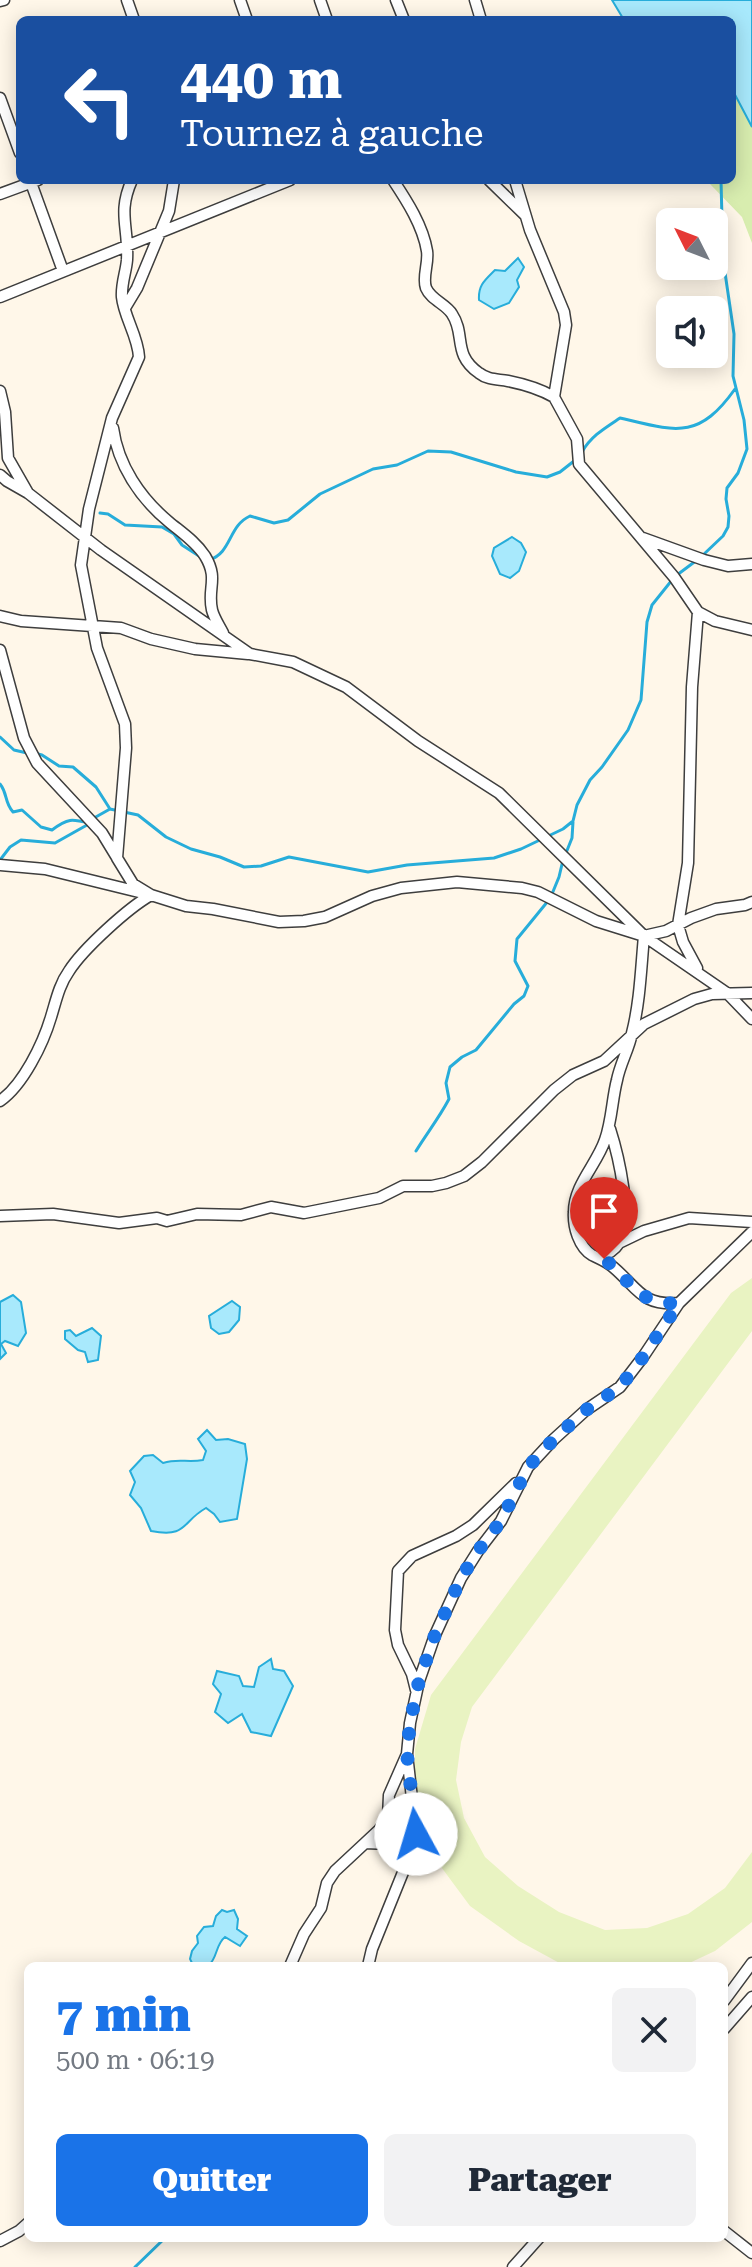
<!DOCTYPE html>
<html lang="fr">
<head>
<meta charset="utf-8">
<style>
	body { margin:0; font-family:"Roboto Serif",serif; background:#f2f2f3; color:#1f2937; height:100vh; display:flex; flex-direction:column; font-size:30px; white-space:nowrap }
	* { box-sizing:border-box; margin:0 }
	p { font-size:26px; color:#747a83 }
	.icon { flex:none; width:44px; height:44px; fill:none; stroke:currentColor; stroke-width:2; stroke-linecap:round; stroke-linejoin:round }
	.map { position:relative; flex:1; overflow:hidden }
	.side { position:absolute; left:24px; top:1962px; width:704px; height:280px; display:flex; flex-direction:column; background:#fff; border-radius:12px; box-shadow:0 4px 20px #0003 }
	.side>* { flex:none }
	.top-card { position:absolute; left:16px; top:16px; width:720px; height:168px; border-radius:12px; box-shadow:0 4px 20px #0003; background:#1a4fa0; color:#fff; overflow:hidden }
	.needle { width:52px; rotate:312deg }
	.controls { position:absolute; left:656px; top:208px; display:grid; gap:16px }
	.controls a { display:grid; place-items:center; width:72px; height:72px; border-radius:12px; background:#fff; box-shadow:0 4px 20px #0003; font-size:40px }
	.pin { position:absolute; display:grid; place-items:center; width:68px; height:68px; color:#fff; margin:-82px -34px; border-radius:50% 50% 50% 0; rotate:-45deg; box-shadow:0 0 8px #0007 }
	.pin .icon { rotate:45deg }
	.me { position:absolute; width:88px; margin:-44px; rotate:354deg; stroke-linejoin:round; filter:drop-shadow(0 0 6px #0008) }
	.turn { display:flex; align-items:center; gap:28px; height:168px; padding:0 32px; font-size:36px }
	.turn .icon { width:104px; height:104px; stroke-width:2.5 }
	.turn b { display:block; font-size:56px; line-height:68px }
	.round { display:grid; place-items:center; flex:none; width:84px; height:84px; border-radius:12px; background:#f2f2f3 }
	.headline { display:flex; align-items:center; justify-content:space-between; height:136px; padding:0 32px }
	h1 { font-size:48px; font-weight:800; line-height:60px; color:#1a73e8 }
	.action { display:flex; gap:16px; margin-top:auto; padding:16px 32px }
	.action a { flex:1; height:92px; border-radius:12px; background:#1a73e8; color:#fff; font-size:32px; font-weight:800; line-height:92px; text-align:center }
	.action a+a { background:#f2f2f3; color:#1f2937 }
	.map>svg:first-child { display:block }
	.green { fill:#d8edaf }
	.pitch { fill:#e9f3c2 }
	.water { fill:#a8e9fc; stroke:#27adda; stroke-width:2 }
	.lines { fill:none; stroke-linecap:round; stroke-linejoin:round }
	.stream { stroke:#27adda; stroke-width:3 }
	.street-casing { stroke:#3e3e3e; stroke-width:13 }
	.street { stroke:#fff; stroke-width:10 }
	.route { stroke:#1a73e8; stroke-width:14; stroke-dasharray:0 25.2 }
</style>
</head>
<body>
<div class="map">
<svg width="752" height="2267" viewBox="0 0 752 2267">
	<rect width="100%" height="100%" fill="#fff7e9"/>
	<!-- green -->
	<path class="green" d="M732 89 752 127V243L742 217 710 184 700 180H732Z"/>
	<!-- pitch -->
	<path class="pitch" d="M752 1278V1331L472 1707 461 1742 456 1780 464 1818 485 1857 518 1886 559 1912 605 1930 647 1928 688 1914 725 1888 752 1852V1922L715 1951 683 1966H565L519 1941 470 1906 433 1856 415 1801V1749L431 1695 731 1293Z"/>
	<!-- water -->
	<path class="water" d="M612 0H752V127L732 89V20H624Z
		M518 258 524 267 517 280 519 287 509 303 494 309 479 300C478 285 485 280 495 270L505 271Z
		M512 537 521 543 526 552 519 571 510 578 500 574 492 556 494 548Z
		M13 1295 21 1302 26 1333 18 1346 5 1341 1 1344 6 1353 0 1359V1302Z
		M232 1301 240 1307 239 1320 229 1332 219 1334 211 1328 209 1316Z
		M92 1328 101 1336 98 1360 88 1362 85 1352 78 1350 65 1339V1331L70 1330 76 1336Z
		M207 1430 216 1440 228 1439 245 1444 247 1459 237 1519 220 1522 214 1514 206 1508C181 1522 188 1538 151 1531L141 1508 130 1495 135 1482 130 1471 144 1456 153 1455 163 1463C179 1458 187 1463 203 1460L206 1451 198 1439Z
		M271 1659 273 1669 284 1671 293 1686 271 1736 251 1732 242 1714 228 1723 215 1712 221 1694 213 1684 217 1671 239 1676 243 1686 254 1687 259 1667Z
		M222 1910 227 1912 234 1910 238 1919 237 1929 247 1936 240 1946 225 1937C215 1945 218 1958 208 1966L193 1965 190 1959 192 1951 198 1943 197 1936 204 1927 213 1926 216 1916Z"/>
	<g class="lines">
		<!-- stream -->
		<path class="stream" d="M732 95 733 90
			M582 452C591 436 605 428 620 418 675 431 698 441 735 389
			M100 513 108 514 125 525 162 527 174 534 182 545 199 556
			M703 555 723 536 728 527 729 516 726 499 727 488 738 473 747 449 744 420 733 376 734 334 723 259 721 180
			M209 560C232 553 228 526 250 516L274 523 288 520 320 494 373 469 397 465 428 451 451 452 516 472 547 477 560 472 574 461
			M677 575 697 560
			M0 737 14 750 27 753
			M34 753 42 755 59 766 73 767 96 787 110 809
			M0 784C8 794 4 802 13 812L22 810 41 827 52 830C68 818 72 819 89 823
			M94 818 110 809 138 815 166 837 191 849 220 857 244 867 261 866 289 857 368 872 407 865 494 858 521 849 563 829 573 821 577 805 590 780 602 767 628 730 641 700 647 622 652 605 672 580
			M566 853 572 838 573 822
			M0 860 10 847 21 840 55 843 87 825
			M552 894 559 877 563 860
			M416 1151C427 1133 439 1118 449 1099L446 1083 450 1067 462 1057 476 1050 514 1004 524 996 528 986 515 961 517 939 548 901
			M135 2267 165 2238"/>
		<!-- street casing -->
		<g class="street-casing">
			<path id="street" d="M127 0 134 20
				M240 0 247 20
				M320 0 327 20
				M396 0 404 20
				M475 0 481 20
				M0 1 4 0
				M0 98 20 153
				M30 180 63 271
				M393 180C407 201 423 226 427 251 429 263 422 277 426 288 431 300 446 304 452 314 466 335 452 354 479 373 488 380 497 379 508 381 523 384 540 389 554 397
				M489 180 525 215
				M515 180 530 230 564 312 566 325 554 397 577 439 579 464 674 577 698 612 715 621 752 630
				M0 194 38 180
				M0 297 290 180
				M125 308 137 288 169 211 174 180
				M0 391 5 412 8 458 28 493 101 550 250 654 293 662 346 687 418 741 499 793 644 936 727 993 752 1019
				M113 428C118 465 140 498 169 522 181 532 196 542 205 556 219 579 207 588 212 610 214 618 219 625 223 633
				M0 475 7 481 28 493
				M643 538 704 560 728 566 752 564
				M0 616 21 621 121 628 151 639 195 649 248 654
				M0 650 24 738 37 763 102 833 116 856
				M0 865 45 869 151 895 186 906 213 909 279 922 304 921 325 917 372 896 401 888 457 882 522 888 538 892 596 921 644 936 666 931 691 918 716 909 745 905 752 902
				M644 936C641 968 640 1002 632 1033 629 1049 620 1064 617 1080 612 1099 612 1120 605 1140 597 1164 574 1185 574 1212 573 1227 579 1247 592 1255 600 1259 606 1261 613 1267 638 1288 641 1306 679 1303
				M697 968 683 942 678 925 688 863 692 687 698 612
				M0 1101C23 1085 43 1044 51 1017 56 1001 59 985 69 971 83 949 128 908 151 895L133 884 117 858 126 748 125 724 97 648 81 565 89 509 112 418 139 357C138 336 124 317 122 297 121 284 126 272 127 260 129 227 117 213 132 180
				M0 1216 53 1214 119 1223 157 1218 167 1221 197 1214 241 1215 271 1207 304 1213 379 1198 403 1186H432L446 1183 464 1176 482 1162 554 1090 573 1075 604 1061 644 1024 694 999 712 994 752 993
				M619 1243 644 1231 689 1218 752 1222
				M598 1257C606 1255 614 1251 619 1243 634 1220 618 1154 610 1129
				M416 1690 412 1674 398 1645 395 1630 398 1571 412 1556 456 1536 473 1525 516 1483
				M365 1843 414 1845
				M290 1966 304 1934 321 1908 327 1883 335 1871 379 1830 388 1818 389 1795 407 1754
				M368 1966 372 1949 414 1845 416 1834 407 1754 410 1723 419 1681 435 1635 461 1578 478 1551 501 1521 528 1467 554 1439 586 1410 620 1387 643 1357 679 1303 752 1232
				M724 2001 752 1963
				M724 2029 752 1997
				M724 2231 752 2253
				M0 2241 19 2231 28 2223
				M513 2267 539 2238"/>
		</g>
		<!-- street -->
		<use href="#street" class="street"/>
	</g>
	<g class="lines">
		<!-- route -->
		<path class="route" d="M416 1834 407 1754 410 1723 419 1681 435 1635 461 1578 478 1551 501 1521 528 1467 554 1439 586 1410 620 1387 643 1357 679 1303C638 1306 632 1281 604 1259"/>
	</g>
</svg>
<div class="controls">
<a><svg class="needle" viewBox="-14 -14 28 28"><path d="M0-13l5 13h-10z" fill="#e53935"/><path d="M0 13l5-13h-10z" fill="#747a83"/></svg></a>
<a><svg class="icon" aria-label="sound" viewBox="0 0 24 24"><path d="M4 9h4l5-4v14l-5-4H4zM17 9q2 3 0 6"/></svg></a>
</div>
<div class="pin" style="left:604px;top:1259px;background:#d93025"><svg class="icon" aria-label="arrive" viewBox="0 0 24 24"><path d="M6 21V4h12l-3 4 3 4H6"/></svg></div>
<svg class="me" style="left:416px;top:1834px" viewBox="-20 -20 40 40"><circle r="19" fill="#fff"/><path d="M0-13L10 11 0 6-10 11z" fill="#1a73e8"/></svg>
<div class="top-card">
<div class="turn"><svg class="icon" aria-label="left" viewBox="0 0 24 24"><path d="M17 20v-9H6M10 6l-5 5 5 5"/></svg><div><b>440 m</b>Tournez à gauche</div></div>
</div>
<section class="side">
<div class="headline"><div><h1>7 min</h1><p>500 m · 06:19</p></div><a class="round"><svg class="icon" aria-label="close" viewBox="0 0 24 24"><path d="M6 6l12 12M18 6L6 18"/></svg></a></div>
<div class="action"><a>Quitter</a><a>Partager</a></div>
</section>
</div>
</body>
</html>
